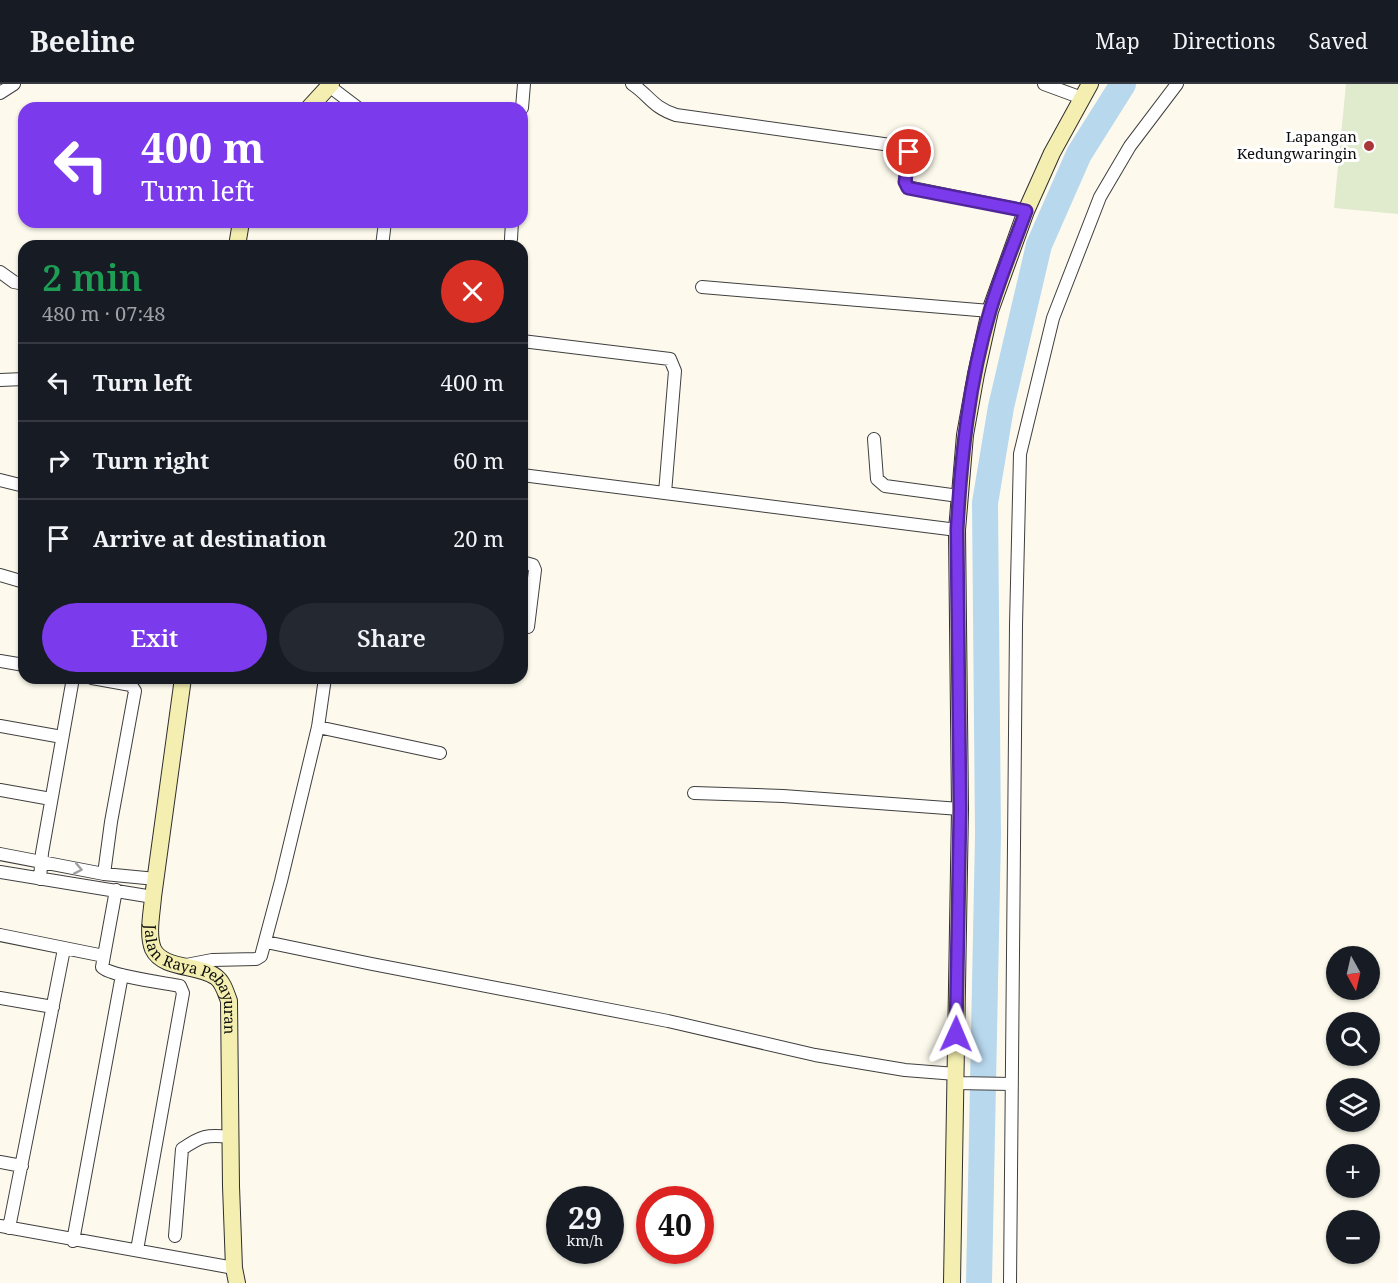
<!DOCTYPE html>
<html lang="en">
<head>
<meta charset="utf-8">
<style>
	body { margin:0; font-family:"Noto Serif",serif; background:#242831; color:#f1f3f6; height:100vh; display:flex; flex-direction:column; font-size:22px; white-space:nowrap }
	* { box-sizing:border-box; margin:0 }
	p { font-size:20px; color:#9ea1a6 }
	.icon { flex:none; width:33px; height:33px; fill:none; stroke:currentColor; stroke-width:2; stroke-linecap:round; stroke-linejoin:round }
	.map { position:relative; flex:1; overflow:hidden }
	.sheet { position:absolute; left:18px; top:156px; width:510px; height:444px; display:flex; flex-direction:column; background:#171b24; border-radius:18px; box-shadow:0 2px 4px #0004 }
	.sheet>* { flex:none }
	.guide { position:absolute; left:18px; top:18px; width:510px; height:126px; border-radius:18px; box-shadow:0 2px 4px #0004; background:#7c3aed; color:#fff; overflow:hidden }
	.needle { width:39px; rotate:172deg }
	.controls { position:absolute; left:1326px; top:862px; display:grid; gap:12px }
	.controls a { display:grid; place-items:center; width:54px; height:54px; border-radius:50%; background:#171b24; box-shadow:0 2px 4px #0004; font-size:30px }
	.speed { position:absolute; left:546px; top:1102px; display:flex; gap:12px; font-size:30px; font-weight:700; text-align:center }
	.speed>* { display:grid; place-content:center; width:78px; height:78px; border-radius:50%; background:#171b24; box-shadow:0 2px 4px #0004; line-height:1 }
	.speed small { font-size:15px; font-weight:400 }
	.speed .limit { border:9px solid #d22; background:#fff; color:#111 }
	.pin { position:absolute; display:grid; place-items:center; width:51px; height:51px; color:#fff; margin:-26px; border:3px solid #fff; border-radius:50%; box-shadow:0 2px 6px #0007 }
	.me { position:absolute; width:66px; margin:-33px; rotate:1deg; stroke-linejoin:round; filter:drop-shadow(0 0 4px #0008) }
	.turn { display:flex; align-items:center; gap:21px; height:126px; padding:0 24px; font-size:27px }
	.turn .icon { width:78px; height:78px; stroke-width:2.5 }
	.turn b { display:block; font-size:42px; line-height:51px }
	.round { display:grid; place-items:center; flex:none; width:63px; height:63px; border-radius:32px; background:#242831 }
	.headline { display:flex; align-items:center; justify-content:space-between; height:102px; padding:0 24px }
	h1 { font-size:36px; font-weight:600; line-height:45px; color:#1e9e55 }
	.button { display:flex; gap:12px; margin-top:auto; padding:12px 24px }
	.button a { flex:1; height:69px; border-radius:36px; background:#7c3aed; color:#fff; font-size:24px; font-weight:600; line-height:69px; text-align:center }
	.button a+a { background:#242831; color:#f1f3f6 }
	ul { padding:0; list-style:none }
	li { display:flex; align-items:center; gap:18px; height:78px; padding:0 24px; border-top:2px solid #363941 }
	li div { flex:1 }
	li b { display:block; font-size:22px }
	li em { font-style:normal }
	header { display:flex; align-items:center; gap:36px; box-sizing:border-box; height:84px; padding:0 30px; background:#171b24; border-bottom:2px solid #363941 }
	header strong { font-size:28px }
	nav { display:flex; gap:33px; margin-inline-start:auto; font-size:21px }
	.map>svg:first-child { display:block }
	.pitch { fill:#dfebcc }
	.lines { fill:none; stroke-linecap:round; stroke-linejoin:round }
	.river { stroke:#b8d8ee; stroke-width:26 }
	.street-casing { stroke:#3f3f3f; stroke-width:14 }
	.secondary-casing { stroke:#2e2e2e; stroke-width:18 }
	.street { stroke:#fff; stroke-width:12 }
	.secondary { stroke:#f4efb0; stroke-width:16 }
	.oneway { stroke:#9e9e9e }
	.route-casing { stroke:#51269a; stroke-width:15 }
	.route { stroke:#7c3aed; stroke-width:10 }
	.poi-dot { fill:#a93638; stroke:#fff; stroke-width:2 }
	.labels { text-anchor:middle; stroke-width:6; stroke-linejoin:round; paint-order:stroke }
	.poi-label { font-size:15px; fill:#0c0c0c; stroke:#fff; text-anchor:end }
	.street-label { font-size:15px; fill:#0c0c0c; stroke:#fff }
</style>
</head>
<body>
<header>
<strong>Beeline</strong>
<nav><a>Map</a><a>Directions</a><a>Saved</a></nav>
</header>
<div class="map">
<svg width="1398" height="1199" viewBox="0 0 1398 1199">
	<rect width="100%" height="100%" fill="#fdfaed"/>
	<!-- pitch -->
	<path class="pitch" d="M1346 0H1398V130L1334 124Z"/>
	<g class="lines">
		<!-- river -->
		<path class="river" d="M979 1199 988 751 985 419 1001 323 1039 161 1079 70 1123 0"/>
		<!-- street casing -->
		<g class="street-casing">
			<path id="street" d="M632 0C650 12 652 23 676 31L905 63 908 65C912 78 901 92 908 103L1026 127
				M1044 0 1082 14
				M329 2 358 24
				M0 9 14 0
				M522 24 524 0
				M511 155 512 138
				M382 162 385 138
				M0 188 14 198 24 200
				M702 203 990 227
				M522 257 670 275 675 287 665 409
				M0 296 24 295
				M874 355 877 395 885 402 959 412
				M522 391 957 446
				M0 396 24 402
				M522 478 533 481 535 486 528 543
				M0 491 24 498
				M0 577 24 581
				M92 594 131 601 135 607 111 738 104 790
				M0 642 62 653
				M318 643 440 669
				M0 706 51 715
				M694 709 783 712 960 725
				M0 770 104 790 156 795
				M0 788 153 813
				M40 795 42 769 73 594
				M116 806 102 883C110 892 165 899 180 902L183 909 137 1166
				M0 851 104 872
				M266 858 372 880 668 937 815 971 905 986 956 990
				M186 881 212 876 256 875 261 872 281 797 318 643 325 594
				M0 914 53 923
				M956 999 1012 1000
				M0 1078 22 1082
				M0 1142 234 1184
				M9 1144 64 865
				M175 1152 182 1065C201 1052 207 1050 230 1053
				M73 1157 122 891
				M1010 1199 1016 541 1020 370 1053 234 1100 113 1130 62 1177 0"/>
		</g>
		<!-- secondary casing -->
		<g class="secondary-casing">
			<g id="secondary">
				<path d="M309 24 331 0"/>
				<path d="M237 162 241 138"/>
				<path id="s1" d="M183 594 153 813C152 828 147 850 153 865 163 886 199 880 216 893 223 898 226 909 229 917L231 1102 234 1184 237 1199"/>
				<path d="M952 1199 960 725 957 446 965 351 976 290 990 227 1026 127 1052 69 1090 0"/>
			</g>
		</g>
		<!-- street -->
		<use href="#street" class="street"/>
		<!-- secondary -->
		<use href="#secondary" class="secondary"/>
	</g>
	<!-- one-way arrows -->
	<defs><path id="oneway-chevron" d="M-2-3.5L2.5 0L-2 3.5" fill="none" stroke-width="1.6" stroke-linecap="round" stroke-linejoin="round" transform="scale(1.5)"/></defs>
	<use class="oneway" href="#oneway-chevron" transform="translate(78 785) rotate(11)"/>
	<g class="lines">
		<!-- route casing -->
		<g class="route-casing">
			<path id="route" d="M909 68 905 98 908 104 1026 127C1014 160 1000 193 990 227 969 298 961 372 957 446L960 725 956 950"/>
		</g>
		<!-- route -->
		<use href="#route" class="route"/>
	</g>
	<!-- markers -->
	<circle class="poi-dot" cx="1369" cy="62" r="6"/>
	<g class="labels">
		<!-- poi labels -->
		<g class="poi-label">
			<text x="1357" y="58">Lapangan<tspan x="1357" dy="17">Kedungwaringin</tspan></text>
		</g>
		<!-- street labels -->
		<g class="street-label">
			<text dy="5" stroke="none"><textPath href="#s1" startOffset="327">Jalan Raya Pebayuran</textPath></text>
		</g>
	</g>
</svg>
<div class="controls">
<a><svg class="needle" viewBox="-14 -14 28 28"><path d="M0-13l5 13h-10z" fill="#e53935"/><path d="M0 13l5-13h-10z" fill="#9ea1a6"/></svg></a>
<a><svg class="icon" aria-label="search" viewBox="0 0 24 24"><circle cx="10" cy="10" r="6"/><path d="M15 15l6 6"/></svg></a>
<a><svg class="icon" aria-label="layers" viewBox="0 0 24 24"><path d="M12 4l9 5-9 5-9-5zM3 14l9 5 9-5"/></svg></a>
<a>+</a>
<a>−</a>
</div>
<div class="speed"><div>29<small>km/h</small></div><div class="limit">40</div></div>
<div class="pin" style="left:909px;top:68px;background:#d93025"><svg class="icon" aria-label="arrive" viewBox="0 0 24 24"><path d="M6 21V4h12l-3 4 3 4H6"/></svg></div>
<svg class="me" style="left:956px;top:950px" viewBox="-20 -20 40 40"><path d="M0-17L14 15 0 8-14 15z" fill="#7c3aed" stroke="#fff" stroke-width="4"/></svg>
<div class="guide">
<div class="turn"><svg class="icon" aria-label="left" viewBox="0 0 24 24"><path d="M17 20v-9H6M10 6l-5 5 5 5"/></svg><div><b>400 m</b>Turn left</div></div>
</div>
<section class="sheet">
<div class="headline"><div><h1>2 min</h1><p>480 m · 07:48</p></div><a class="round" style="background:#d93025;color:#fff"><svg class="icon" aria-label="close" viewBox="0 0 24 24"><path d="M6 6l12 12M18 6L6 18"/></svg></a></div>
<ul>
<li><svg class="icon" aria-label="left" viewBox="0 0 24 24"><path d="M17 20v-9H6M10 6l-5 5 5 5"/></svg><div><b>Turn left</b></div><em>400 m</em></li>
<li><svg class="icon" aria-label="right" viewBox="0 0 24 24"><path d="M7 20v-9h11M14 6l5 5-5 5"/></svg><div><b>Turn right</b></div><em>60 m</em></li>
<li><svg class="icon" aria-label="arrive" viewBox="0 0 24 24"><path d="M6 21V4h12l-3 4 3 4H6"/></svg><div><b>Arrive at destination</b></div><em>20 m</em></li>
</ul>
<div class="button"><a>Exit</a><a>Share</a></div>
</section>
</div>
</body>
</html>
